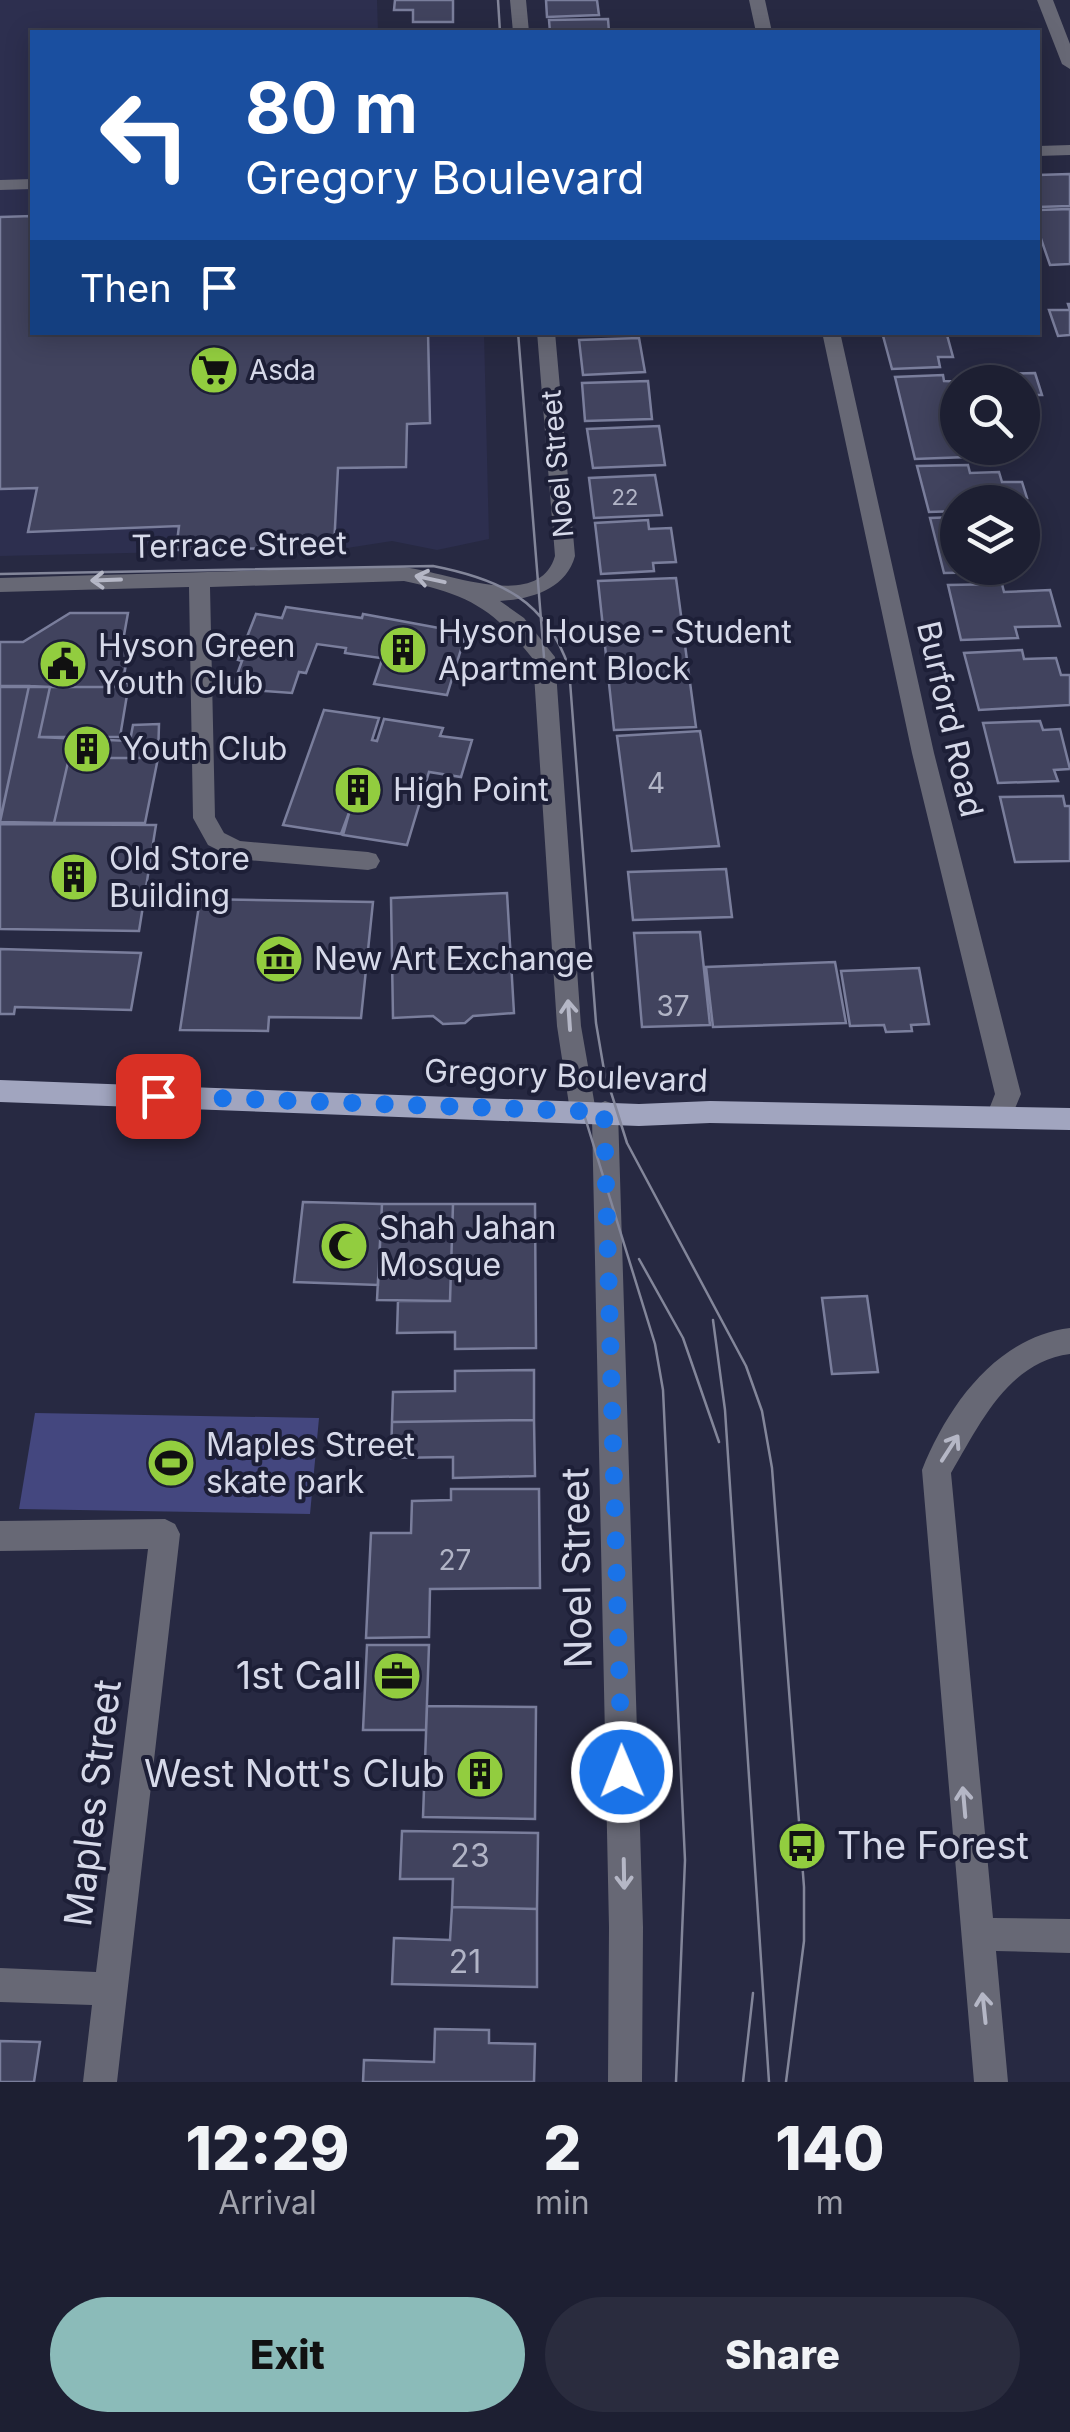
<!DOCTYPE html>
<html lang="en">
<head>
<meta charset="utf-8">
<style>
	body { margin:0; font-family:Inter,sans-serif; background:#2a2c3e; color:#f1f3f6; height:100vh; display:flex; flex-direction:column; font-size:38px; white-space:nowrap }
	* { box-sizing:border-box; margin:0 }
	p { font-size:32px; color:#a0a2ac }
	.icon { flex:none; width:55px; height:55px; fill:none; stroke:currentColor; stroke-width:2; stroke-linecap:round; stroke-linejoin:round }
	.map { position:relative; height:2082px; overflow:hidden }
	.details { display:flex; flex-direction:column; background:#1d1f32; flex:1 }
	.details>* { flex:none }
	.top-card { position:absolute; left:30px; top:30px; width:1010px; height:305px; border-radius:0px; box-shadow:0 5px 25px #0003,0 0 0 2px #3b3d4d; background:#1a4fa0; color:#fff; overflow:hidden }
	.fabs { position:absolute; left:940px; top:365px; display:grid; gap:20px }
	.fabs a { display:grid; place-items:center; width:100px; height:100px; border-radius:50%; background:#1d1f32; box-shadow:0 5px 25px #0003,0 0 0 2px #3b3d4d; font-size:50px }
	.pin { position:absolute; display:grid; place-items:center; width:85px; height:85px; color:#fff; margin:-42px; border-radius:20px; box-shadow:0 5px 15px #0006 }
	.me { position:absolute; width:110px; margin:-55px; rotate:359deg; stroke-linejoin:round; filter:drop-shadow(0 0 8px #0008) }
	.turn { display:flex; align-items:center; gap:35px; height:210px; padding:0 50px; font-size:45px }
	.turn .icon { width:130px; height:130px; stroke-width:2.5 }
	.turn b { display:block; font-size:70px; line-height:85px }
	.then { display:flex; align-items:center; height:95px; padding:0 50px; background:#0003; gap:20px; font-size:38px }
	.eta { display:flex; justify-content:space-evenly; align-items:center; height:170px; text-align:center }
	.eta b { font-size:60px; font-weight:800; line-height:70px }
	.button { display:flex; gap:20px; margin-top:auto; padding:20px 50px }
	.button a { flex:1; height:115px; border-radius:60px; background:#8bbbb9; color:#111; font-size:40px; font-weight:800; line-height:115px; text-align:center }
	.button a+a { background:#2a2c3e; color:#f1f3f6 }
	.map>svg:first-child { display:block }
	.built { fill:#2d2f4f }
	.green { fill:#44477f }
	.building { fill:#41435e; stroke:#7a7e9c; stroke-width:2.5 }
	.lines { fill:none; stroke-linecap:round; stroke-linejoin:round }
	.minor { fill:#676875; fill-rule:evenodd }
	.major { fill:#a1a5bf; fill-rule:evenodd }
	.tram { stroke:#83869a; stroke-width:2.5 }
	.oneway { stroke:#b5b7c6 }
	.route { stroke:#1a73e8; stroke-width:18; stroke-dasharray:0 32.4 }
	.labels { text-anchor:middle; stroke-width:8; stroke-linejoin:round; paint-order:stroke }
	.far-number-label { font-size:22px; fill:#b1b4c6 }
	.far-poi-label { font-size:28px; fill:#d6d9e9; stroke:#1d1f37; text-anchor:start }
	.far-street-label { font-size:28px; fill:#d6d9e9; stroke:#1d1f37 }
	.number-label { font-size:28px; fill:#b1b4c6 }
	.street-label { font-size:32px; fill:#d6d9e9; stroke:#1d1f37 }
	.poi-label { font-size:32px; fill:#d6d9e9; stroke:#1d1f37; text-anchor:start }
	.near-number-label { font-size:32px; fill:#b1b4c6 }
	.near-street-label { font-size:38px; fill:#d6d9e9; stroke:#1d1f37 }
	.near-poi-label { font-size:38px; fill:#d6d9e9; stroke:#1d1f37; text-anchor:end }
</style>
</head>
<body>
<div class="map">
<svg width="1070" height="2082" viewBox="0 0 1070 2082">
	<rect width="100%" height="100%" fill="#272942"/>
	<!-- built -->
	<path class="built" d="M0 0H377L378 32H32V332L484 333 489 539 437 550 392 541 347 548 0 556Z"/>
	<!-- green -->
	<path class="green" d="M35 1413 319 1418 310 1514 19 1509Z"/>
	<!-- building -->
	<path class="building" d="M395 0H453V22H413V10H394Z
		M546 0H597L599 15 547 17Z
		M608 19 609 32H550L549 20Z
		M1070 174V206L1038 207V175Z
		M1070 209V264L1050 265 1038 230V210Z
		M32 216V332H428L430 423 407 424 406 467 338 468 334 547 176 550 179 526 28 532 37 488 0 489V217Z
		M1068 304H1070V335L1058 336 1049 310H1070Z
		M882 332 947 335 953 357H938L940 367 892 369Z
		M639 338 645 372 583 375 579 340Z
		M1035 373 1042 395H1022V382H1007L1004 374Z
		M943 375 944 381 975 382H958V448H1005L964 449 967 457 915 459 895 377Z
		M648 381 652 419 585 421 582 383Z
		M659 426 665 465 593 468 587 429Z
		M968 465 970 473 999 472 1002 482H1022L1027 498 978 499 979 502H958V511L929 512 917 466Z
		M655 475 662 515 594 518 589 478Z
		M958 517V568H997L998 572 944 573 930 518Z
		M648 520 649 529 671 528 676 562 653 563 654 571 601 574 595 523Z
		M676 578 696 727 614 730 598 581Z
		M1002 584 1004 592 1050 590 1060 626 1015 627 1018 638 961 640 948 585Z
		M286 607 362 618 363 614 466 633 447 695 374 684 384 654 380 658 345 653 346 648 317 644 306 673 299 672 292 693 252 690 253 686 234 683 242 661 238 660 256 614 282 618Z
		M70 613H128L123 641H130L122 687H0V642H23Z
		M1022 650 1024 659 1056 658 1061 675H1070V705L979 710 964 653Z
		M123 683H129L120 737H39L50 687H122Z
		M0 686H29L0 821Z
		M29 686 50 687 39 737 130 741 133 725 159 724 158 758H69L54 823 0 822Z
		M324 710 379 718 372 740 377 741 384 719 443 728 440 736 472 740 461 777 429 772 407 845 343 835 350 810 341 834 283 825Z
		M1040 721 1043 730 1060 729 1070 769 1054 770 1058 781 998 783 983 723Z
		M700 731 719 846 632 851 617 736Z
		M69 758H158L145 823H54Z
		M1063 796 1065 806H1070V861L1015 862 1000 797Z
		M0 824 156 825 139 931 0 929Z
		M726 869 732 917 633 920 628 872Z
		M507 893 514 1013 473 1016 465 1023 443 1024 433 1016 393 1018 391 898Z
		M200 899 373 902 361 1018 269 1017 268 1031 180 1030Z
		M700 932 710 1025 642 1027 634 933Z
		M0 949 141 953 131 1010 15 1007 14 1014H0Z
		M835 962 846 1023 713 1027 706 967Z
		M919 968 929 1024 911 1025 912 1031 886 1032 884 1025 850 1026 841 971Z
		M303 1202 382 1204 378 1285 294 1282Z
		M382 1204H453L450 1301 377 1300Z
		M453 1204H535L536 1348 455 1349V1332L397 1333 398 1301H450Z
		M867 1296 878 1372 832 1374 822 1298Z
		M534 1370V1420L392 1422 393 1392 455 1391V1371Z
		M534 1420 535 1476 453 1478V1457L391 1458 392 1422Z
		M451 1489H539L540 1588 430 1589 429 1637 366 1638 371 1533H411L412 1501 451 1500Z
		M367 1645H429L426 1730H363Z
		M427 1706 536 1707 535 1819 423 1817Z
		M402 1831 538 1833 537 1909 452 1907 453 1879H400Z
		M452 1907 537 1909V1987L392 1984 394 1938 450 1940Z
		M435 2029 489 2030V2043L535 2044 534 2082H363L364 2060 434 2062Z
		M0 2041 40 2042 34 2082H0Z"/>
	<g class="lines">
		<!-- minor -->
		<path class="minor" d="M510 0H526L529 32H513Z
			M749 0H765L772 32H756Z
			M1037 0H1053L1070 44V69L1062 64Z
			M1070 145V155L1038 156V146Z
			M32 179V189L0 190V180Z
			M537 332H555L575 556C566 589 532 599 500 601L524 618 555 657 581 1026 595 1106 605 1101 614 1104 618 1112 643 1927 642 2082H608L609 1927 592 1118 583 1122 574 1119 570 1111 557 1026 533 659C493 608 467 594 404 581L210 587 215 817 224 833 240 841 368 852 376 854 380 861 376 868 368 870 236 859 208 845 193 818 189 587 0 592V578C90 575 180 573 269 570 312 569 357 566 400 567 438 568 538 615 555 556Z
			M822 332H840L934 753 1021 1094 1008 1125 999 1128 990 1125 986 1117 995 1094 912 753Z
			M1070 1328V1354C1008 1362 980 1424 951 1473L993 1918 1070 1919V1953L996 1951 1008 2082H974L922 1470C948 1405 997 1337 1070 1328Z
			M165 1519 175 1524 180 1534 117 2082H83L92 2005 0 2002V1968L96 1972 148 1549 0 1551V1521Z"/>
		<!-- major -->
		<path class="major" d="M0 1080 639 1104 710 1101 1070 1108V1130L710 1123 639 1126 0 1102Z"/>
		<!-- tram -->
		<path class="tram" d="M498 0 500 32
			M518 332 544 657
			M0 574 433 566C500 579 546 600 569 668L596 1023 604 1070 627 1143 746 1366 762 1411 772 1468 804 1887V1941L786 2082
			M583 1111 655 1344 663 1390 685 1860 676 2082
			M639 1259 683 1338 719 1442
			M713 1320 725 1410 769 2082
			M743 2082 753 1993"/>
	</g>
	<!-- one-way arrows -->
	<defs><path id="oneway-shaft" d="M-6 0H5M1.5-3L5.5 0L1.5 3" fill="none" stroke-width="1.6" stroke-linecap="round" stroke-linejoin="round" transform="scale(2.5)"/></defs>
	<g class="oneway">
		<use href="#oneway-shaft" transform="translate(430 579) rotate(-168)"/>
		<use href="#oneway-shaft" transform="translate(106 580) rotate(178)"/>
		<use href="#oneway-shaft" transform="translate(569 1015) rotate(-94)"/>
		<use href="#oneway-shaft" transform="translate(950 1448) rotate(-57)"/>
		<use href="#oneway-shaft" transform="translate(964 1802) rotate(-95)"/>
		<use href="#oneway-shaft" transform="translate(624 1874) rotate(89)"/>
		<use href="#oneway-shaft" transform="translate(984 2008) rotate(-96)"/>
	</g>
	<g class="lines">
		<!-- route -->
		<path class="route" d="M158 1096 604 1112 622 1772"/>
	</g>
	<!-- icons -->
	<defs>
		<g id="supermarket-disc" transform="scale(2.5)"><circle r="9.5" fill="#92cd3f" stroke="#1d1f37"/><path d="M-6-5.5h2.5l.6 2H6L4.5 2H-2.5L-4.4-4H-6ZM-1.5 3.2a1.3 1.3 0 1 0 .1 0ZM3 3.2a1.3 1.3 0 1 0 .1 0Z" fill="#111"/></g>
		<g id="building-disc" transform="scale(2.5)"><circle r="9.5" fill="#92cd3f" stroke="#1d1f37"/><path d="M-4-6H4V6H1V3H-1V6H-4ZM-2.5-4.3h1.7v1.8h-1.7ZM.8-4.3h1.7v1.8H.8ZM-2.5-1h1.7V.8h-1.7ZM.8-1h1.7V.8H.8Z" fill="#111"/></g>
		<g id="civic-disc" transform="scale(2.5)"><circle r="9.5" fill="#92cd3f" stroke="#1d1f37"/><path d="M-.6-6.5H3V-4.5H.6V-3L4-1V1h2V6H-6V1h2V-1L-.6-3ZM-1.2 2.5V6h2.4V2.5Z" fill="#111"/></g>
		<g id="museum-disc" transform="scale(2.5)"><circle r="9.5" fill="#92cd3f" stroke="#1d1f37"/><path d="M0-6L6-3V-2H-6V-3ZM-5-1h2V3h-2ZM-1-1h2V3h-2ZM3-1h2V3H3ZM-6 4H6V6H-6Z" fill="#111"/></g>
		<g id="mosque-disc" transform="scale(2.5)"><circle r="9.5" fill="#92cd3f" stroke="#1d1f37"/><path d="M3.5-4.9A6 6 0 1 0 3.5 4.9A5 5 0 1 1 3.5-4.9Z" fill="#111"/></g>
		<g id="stadium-disc" transform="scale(2.5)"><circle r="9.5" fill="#92cd3f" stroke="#1d1f37"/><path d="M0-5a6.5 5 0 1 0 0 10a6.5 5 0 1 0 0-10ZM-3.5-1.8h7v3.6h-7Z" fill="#111"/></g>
		<g id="office-disc" transform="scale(2.5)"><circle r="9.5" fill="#92cd3f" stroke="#1d1f37"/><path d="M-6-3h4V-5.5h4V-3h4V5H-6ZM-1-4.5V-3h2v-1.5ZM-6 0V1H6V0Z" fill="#111"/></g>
		<g id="bus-disc" transform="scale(2.5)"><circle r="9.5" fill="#92cd3f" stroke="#1d1f37"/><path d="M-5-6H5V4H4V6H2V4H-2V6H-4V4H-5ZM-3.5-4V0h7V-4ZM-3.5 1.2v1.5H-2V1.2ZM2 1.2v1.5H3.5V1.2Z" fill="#111"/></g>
	</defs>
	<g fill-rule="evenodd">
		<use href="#supermarket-disc" x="214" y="370"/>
		<use href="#building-disc" x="403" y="650"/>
		<use href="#civic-disc" x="63" y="664"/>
		<use href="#building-disc" x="87" y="749"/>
		<use href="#building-disc" x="358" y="790"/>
		<use href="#building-disc" x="74" y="877"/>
		<use href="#museum-disc" x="279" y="959"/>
		<use href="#mosque-disc" x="344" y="1246"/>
		<use href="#stadium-disc" x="171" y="1463"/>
		<use href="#office-disc" x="397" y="1676"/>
		<use href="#building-disc" x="480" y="1774"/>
		<use href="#bus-disc" x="802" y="1846"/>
	</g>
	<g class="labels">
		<!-- far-number labels -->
		<g class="far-number-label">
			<text x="625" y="505">22</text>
		</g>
		<!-- far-poi labels -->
		<g class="far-poi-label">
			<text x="249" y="380">Asda</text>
		</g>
		<!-- far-street labels -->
		<g class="far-street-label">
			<text transform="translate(557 464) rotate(-95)" y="10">Noel Street</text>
		</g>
		<!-- number labels -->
		<g class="number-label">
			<text x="656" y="793">4</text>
			<text x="673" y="1016">37</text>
			<text x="455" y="1570">27</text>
		</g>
		<!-- street labels -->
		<g class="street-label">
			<text transform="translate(239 545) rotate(-1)" y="11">Terrace Street</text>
			<text transform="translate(950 719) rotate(77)" y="11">Burford Road</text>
			<text transform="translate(566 1076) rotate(2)" y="11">Gregory Boulevard</text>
		</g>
		<!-- poi labels -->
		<g class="poi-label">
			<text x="438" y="643">Hyson House - Student<tspan x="438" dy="37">Apartment Block</tspan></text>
			<text x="98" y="657">Hyson Green<tspan x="98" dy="37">Youth Club</tspan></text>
			<text x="122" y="760">Youth Club</text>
			<text x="393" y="801">High Point</text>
			<text x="109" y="870">Old Store<tspan x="109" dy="37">Building</tspan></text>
			<text x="314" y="970">New Art Exchange</text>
			<text x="379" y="1239">Shah Jahan<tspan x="379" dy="37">Mosque</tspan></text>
			<text x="206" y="1456">Maples Street<tspan x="206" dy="37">skate park</tspan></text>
		</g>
		<!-- near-number labels -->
		<g class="near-number-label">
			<text x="470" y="1867">23</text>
			<text x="465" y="1973">21</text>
		</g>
		<!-- near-street labels -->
		<g class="near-street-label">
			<text transform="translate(577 1568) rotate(-91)" y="13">Noel Street</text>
			<text transform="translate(93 1803) rotate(-83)" y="13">Maples Street</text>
		</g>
		<!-- near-poi labels -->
		<g class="near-poi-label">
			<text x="362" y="1689">1st Call</text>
			<text x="445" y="1787">West Nott's Club</text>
			<text x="837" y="1859" text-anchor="start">The Forest</text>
		</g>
	</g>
</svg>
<div class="fabs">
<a><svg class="icon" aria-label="search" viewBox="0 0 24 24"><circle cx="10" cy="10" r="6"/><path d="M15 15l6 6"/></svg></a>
<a><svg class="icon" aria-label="layers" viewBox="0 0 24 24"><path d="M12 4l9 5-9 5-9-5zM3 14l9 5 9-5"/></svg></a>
</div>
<div class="pin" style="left:158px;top:1096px;background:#d93025"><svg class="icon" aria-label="arrive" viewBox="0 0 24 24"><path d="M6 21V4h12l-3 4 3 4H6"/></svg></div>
<svg class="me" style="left:622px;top:1772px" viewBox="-20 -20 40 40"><circle r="17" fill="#1a73e8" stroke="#fff" stroke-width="3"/><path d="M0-11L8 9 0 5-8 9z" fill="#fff"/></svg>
<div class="top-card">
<div class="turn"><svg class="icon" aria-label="left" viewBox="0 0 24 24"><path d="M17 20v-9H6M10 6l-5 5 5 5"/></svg><div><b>80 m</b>Gregory Boulevard</div></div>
<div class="then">Then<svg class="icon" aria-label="arrive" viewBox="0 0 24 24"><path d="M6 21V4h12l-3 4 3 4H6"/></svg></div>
</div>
</div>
<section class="details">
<div class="eta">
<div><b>12:29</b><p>Arrival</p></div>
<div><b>2</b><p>min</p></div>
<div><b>140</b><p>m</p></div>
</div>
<div class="button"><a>Exit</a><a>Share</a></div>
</section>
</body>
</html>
